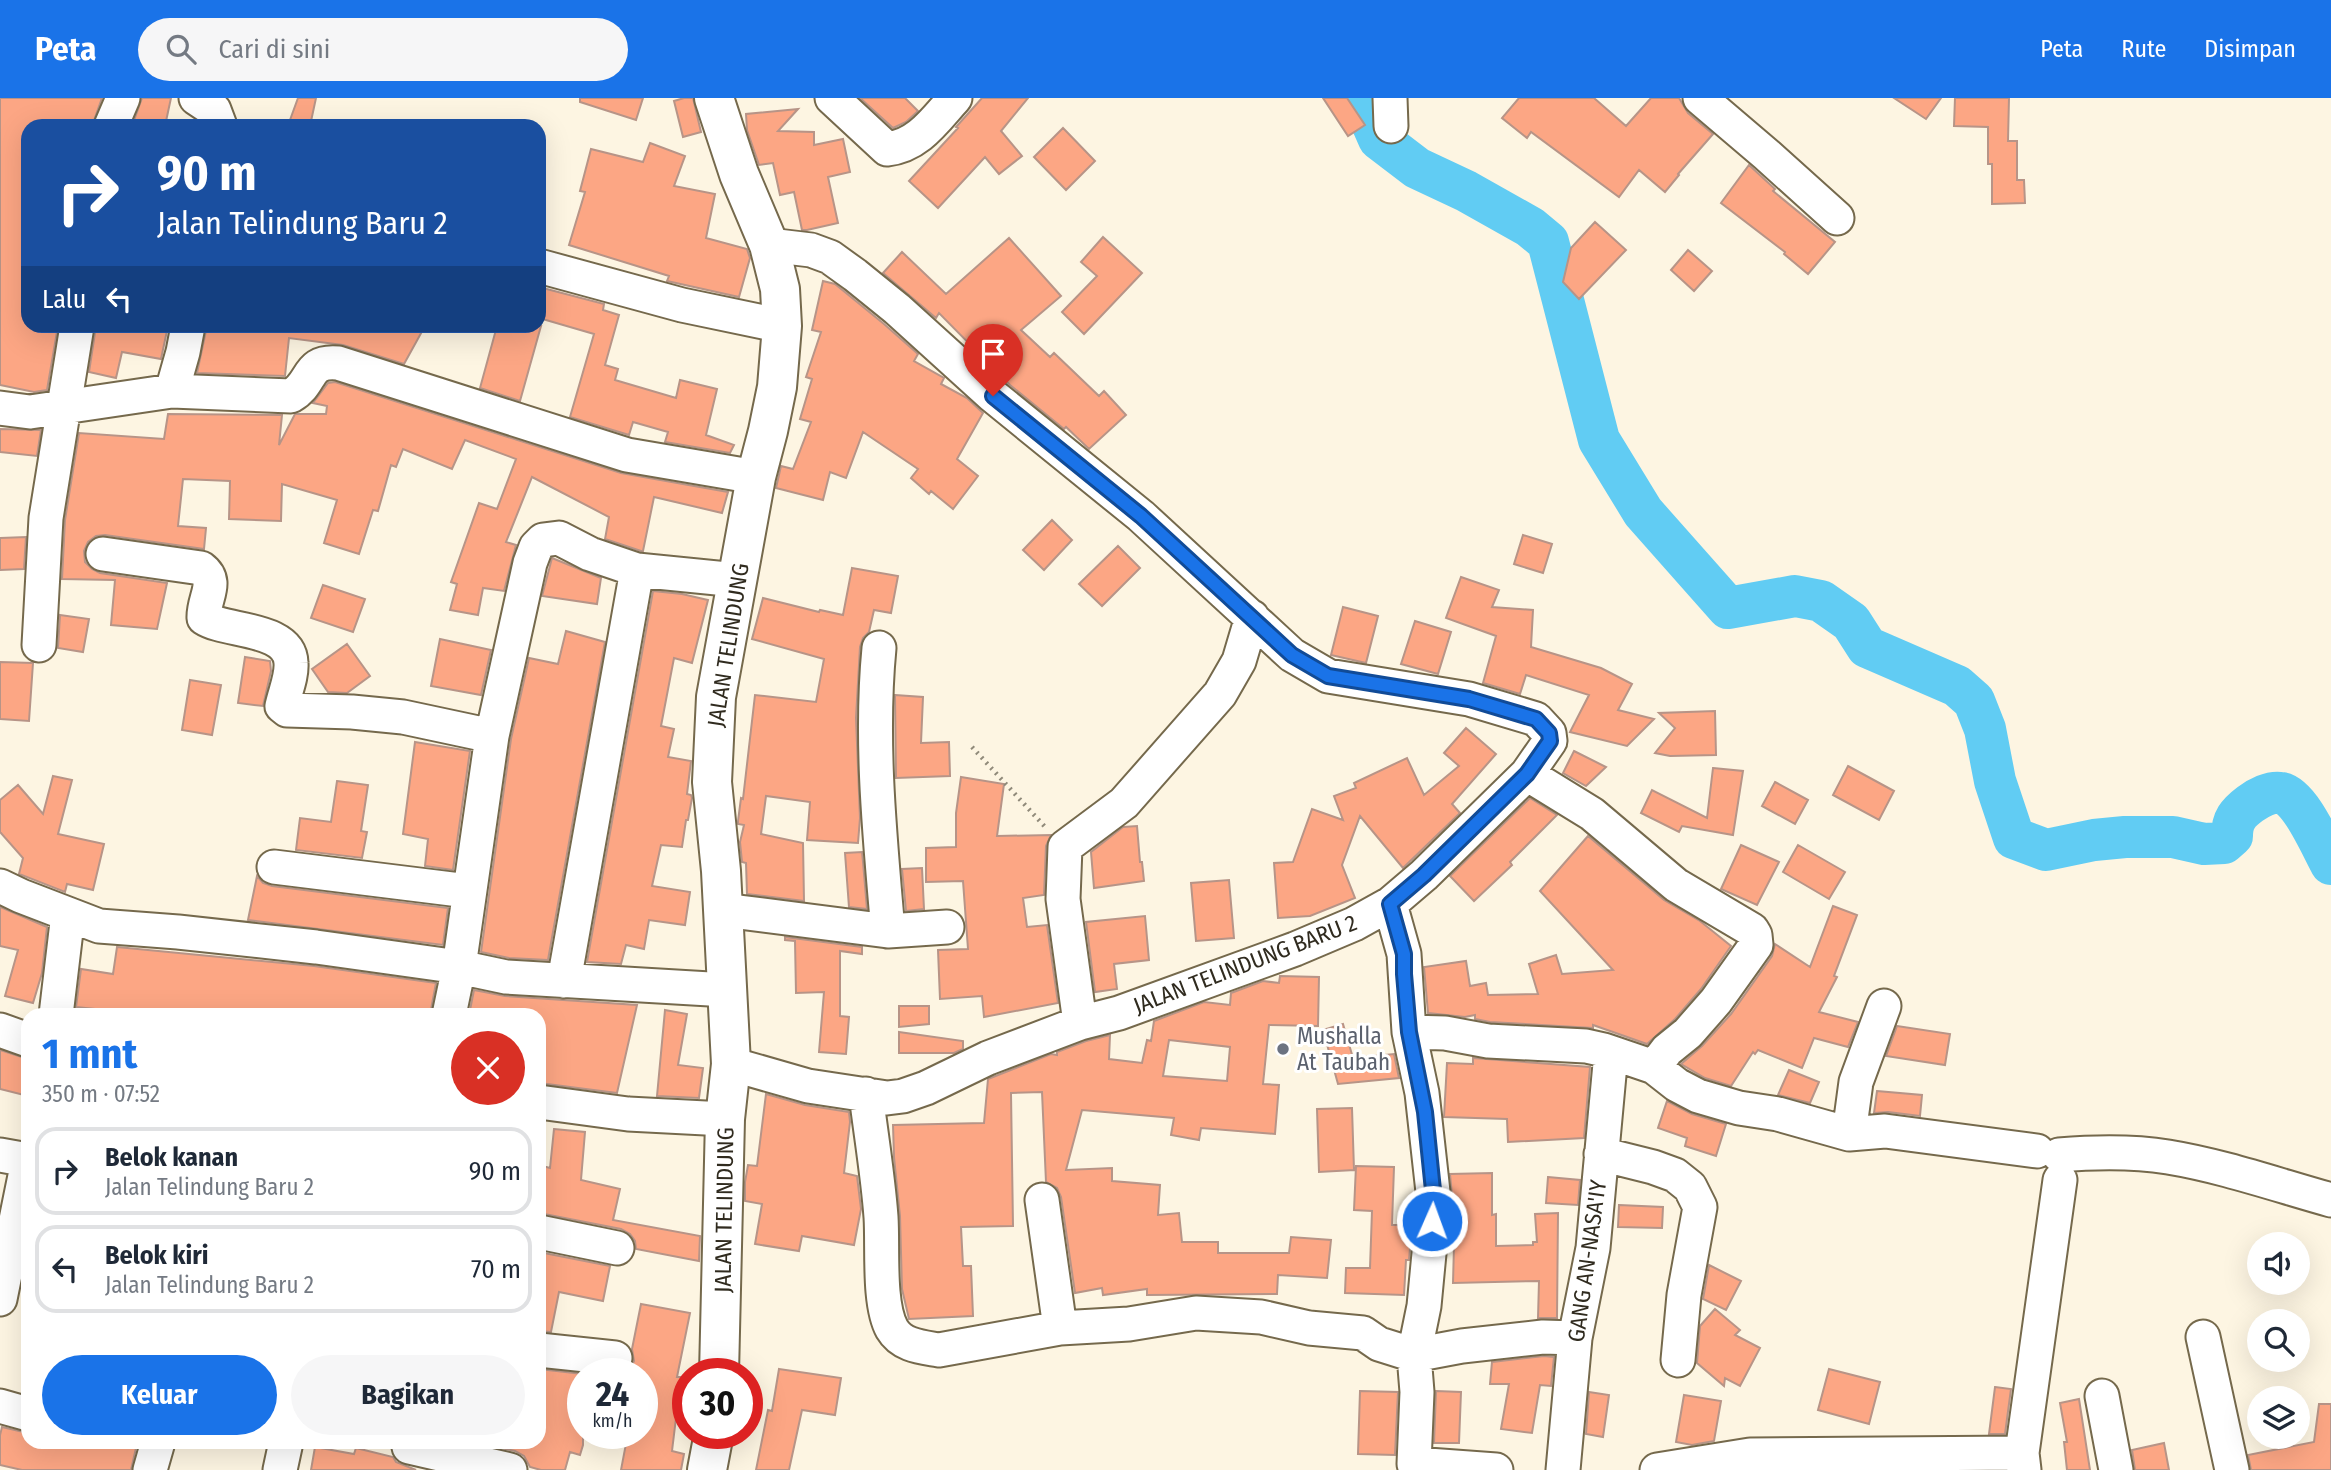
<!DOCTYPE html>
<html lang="id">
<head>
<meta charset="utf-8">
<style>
	body { margin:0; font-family:"Fira Sans Condensed",sans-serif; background:#f6f6f7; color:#1f2937; height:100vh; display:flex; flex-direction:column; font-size:26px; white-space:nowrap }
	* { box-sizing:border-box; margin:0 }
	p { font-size:23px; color:#747a83 }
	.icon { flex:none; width:38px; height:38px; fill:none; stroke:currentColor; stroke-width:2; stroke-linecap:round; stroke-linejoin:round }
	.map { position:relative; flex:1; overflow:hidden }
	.side { position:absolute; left:21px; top:910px; width:525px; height:441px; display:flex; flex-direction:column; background:#fff; border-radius:21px; box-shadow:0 7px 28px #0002 }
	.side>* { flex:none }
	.banner { position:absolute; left:21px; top:21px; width:525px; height:214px; border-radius:21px; box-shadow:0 7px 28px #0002; background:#1a4fa0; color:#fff; overflow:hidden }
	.buttons { position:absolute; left:2247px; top:1134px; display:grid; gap:14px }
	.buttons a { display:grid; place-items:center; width:63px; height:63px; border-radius:50%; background:#fff; box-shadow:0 7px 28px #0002; font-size:35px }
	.speed { position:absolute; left:567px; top:1260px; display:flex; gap:14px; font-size:35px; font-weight:700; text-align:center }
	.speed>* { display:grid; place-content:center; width:91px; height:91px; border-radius:50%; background:#fff; box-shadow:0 7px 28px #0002; line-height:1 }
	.speed small { font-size:18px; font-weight:400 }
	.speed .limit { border:10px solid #d22; background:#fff; color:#111 }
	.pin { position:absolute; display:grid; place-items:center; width:60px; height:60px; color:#fff; margin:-72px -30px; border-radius:50% 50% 50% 0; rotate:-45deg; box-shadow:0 0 7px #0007 }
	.pin .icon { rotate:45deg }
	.me { position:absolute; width:77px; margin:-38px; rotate:2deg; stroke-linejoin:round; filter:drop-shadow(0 0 5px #0008) }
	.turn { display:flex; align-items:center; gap:24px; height:147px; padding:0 21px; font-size:32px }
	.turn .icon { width:91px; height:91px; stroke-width:2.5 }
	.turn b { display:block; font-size:49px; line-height:60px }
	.then { display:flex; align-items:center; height:66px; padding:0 21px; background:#0003; gap:14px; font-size:26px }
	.round { display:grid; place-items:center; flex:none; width:74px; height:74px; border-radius:37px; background:#f6f6f7 }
	.headline { display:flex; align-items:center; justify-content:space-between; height:119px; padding:0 21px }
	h1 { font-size:42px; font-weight:700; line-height:52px; color:#1a73e8 }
	.primary-button { display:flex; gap:14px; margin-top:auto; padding:14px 21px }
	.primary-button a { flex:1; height:80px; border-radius:42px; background:#1a73e8; color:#fff; font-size:28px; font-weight:700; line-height:80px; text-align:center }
	.primary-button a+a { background:#f6f6f7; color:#1f2937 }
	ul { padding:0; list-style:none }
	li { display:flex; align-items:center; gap:21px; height:88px; margin:0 14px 10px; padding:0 7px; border:4px solid #e0e1e3; border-radius:21px }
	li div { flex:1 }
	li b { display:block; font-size:26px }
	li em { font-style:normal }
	header { display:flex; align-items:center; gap:42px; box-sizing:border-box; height:98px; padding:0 35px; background:#1a73e8; color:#fff }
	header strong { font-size:33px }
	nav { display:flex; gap:38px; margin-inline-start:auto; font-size:24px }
	.search { width:490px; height:63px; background:#f6f6f7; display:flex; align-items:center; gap:18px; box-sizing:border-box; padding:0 24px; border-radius:38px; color:#747a83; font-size:26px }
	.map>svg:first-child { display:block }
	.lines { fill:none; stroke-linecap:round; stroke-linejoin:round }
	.river { stroke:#61ccf3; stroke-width:42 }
	.building { fill:#fca684; stroke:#b79487; stroke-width:2; fill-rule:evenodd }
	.minor-casing { stroke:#75694c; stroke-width:37 }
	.major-casing { stroke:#75694c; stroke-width:42 }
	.path { stroke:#908a7a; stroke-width:4.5; stroke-dasharray:2 5; stroke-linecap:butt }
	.minor { stroke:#fff; stroke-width:33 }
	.major { stroke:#fff; stroke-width:38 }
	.route-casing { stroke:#114b97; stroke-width:18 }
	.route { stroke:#1a73e8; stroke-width:12 }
	.worship-dot { fill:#6b7280; stroke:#fff; stroke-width:2.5 }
	.labels { text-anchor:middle; stroke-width:6; stroke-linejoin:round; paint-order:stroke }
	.street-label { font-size:23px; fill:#302b1f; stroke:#fff }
	.worship-label { font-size:23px; fill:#5b616d; stroke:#fff; text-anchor:start }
</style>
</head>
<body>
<header>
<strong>Peta</strong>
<div class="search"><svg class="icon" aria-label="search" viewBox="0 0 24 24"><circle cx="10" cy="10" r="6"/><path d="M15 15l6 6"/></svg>Cari di sini</div>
<nav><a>Peta</a><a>Rute</a><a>Disimpan</a></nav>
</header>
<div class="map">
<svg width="2331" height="1372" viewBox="0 0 2331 1372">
	<rect width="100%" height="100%" fill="#fdf5e2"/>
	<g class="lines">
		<!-- river -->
		<path class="river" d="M1361 0 1379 41 1417 70 1466 93 1530 129 1548 144 1599 342 1643 414 1728 510 1795 498 1821 503 1851 524 1867 549 1957 588 1974 603 1985 631 1995 683 2014 740 2046 752 2094 742 2125 739H2173L2204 746 2224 745 2232 738C2232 722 2238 715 2250 706 2258 700 2271 693 2281 695 2300 698 2321 748 2331 766"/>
	</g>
	<!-- building -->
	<path class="building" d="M0 0H102L92 28H28V228H58L47 292 34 294 0 287Z
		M142 0H171L165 28H132Z
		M298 0H316L310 28 290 22Z
		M580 0H643L636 22 580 4Z
		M684 0H693L701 34 683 39 674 3Z
		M860 0H905L918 13 906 24 893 30Z
		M982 0H1028L1001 33 1022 58 999 76 985 59 938 110 909 83 958 30 956 29Z
		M1323 0H1347L1365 27 1348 38Z
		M1519 0H1594L1626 28 1651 0H1679L1688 15 1713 36 1678 76 1679 77 1665 94 1639 72 1619 99 1531 34 1527 40 1502 20Z
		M1894 0H1941L1926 21Z
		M1955 0H2009L2008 43H2017V82H2024L2025 105 1992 106V66H1988V29L1954 28Z
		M798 11 778 33 814 34V47L843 41 850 74 828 79 838 125 807 132H802L794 94 780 97 773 65 759 67 747 32 746 16Z
		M1063 30 1095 63 1066 92 1034 59Z
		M650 45 685 58 674 88 715 96 706 140 747 151 750 160 739 199 667 183 669 178 569 147 585 94 580 93 591 51 643 64Z
		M1749 67 1775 91 1773 93 1835 144 1808 176 1784 156 1785 154 1721 105Z
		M1595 124 1626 152 1579 201 1563 184 1571 150Z
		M1103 139 1142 175 1084 236 1062 214 1097 178 1081 164Z
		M1009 140 1061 198 1021 232 1050 259 1054 255 1099 298 1104 293 1126 317 1089 351 1066 329 1064 331 1010 287 939 215 936 220 883 175 902 154 946 196Z
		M1688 152 1712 173 1694 193 1671 172Z
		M823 183 835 186 884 226 918 256 914 263 944 280 941 286 967 300 983 315 957 361 978 378 953 411 931 393 929 396 911 380 918 371 863 334 846 380 830 374 823 402 776 390 781 368 793 371 811 324 800 321 812 281 806 279 821 234 812 232Z
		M539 189 604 206 603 212 619 217 605 267 618 271 615 282 676 300 680 282 717 291 706 337 734 347 730 355 665 344 668 334 633 324 629 337 570 319 594 236 539 220Z
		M96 228H168L161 261 122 254 116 280 89 274Z
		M207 228H425L404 266 343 247 289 240 285 278 197 275Z
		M497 228H541L520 303 480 290Z
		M335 284 621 375 728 394 722 415 654 399 643 453H641L605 441 609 419 532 379 506 444 516 447 504 493 483 490 478 517 450 512 457 486 451 484 479 405 497 411 516 361 465 342 452 371 403 351 396 369 391 367 378 413 373 412 359 456 324 445 337 402 282 386 281 423 229 421 230 383 183 381 178 428 206 430 204 451 105 437 96 438 88 444 84 453 85 464 92 471 100 475 167 485 157 531 111 527 115 482 62 481 65 422 79 335 164 341 168 316 282 317 279 347 295 316H326L327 308 313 305 328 285Z
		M0 331 41 332 37 358 0 354Z
		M1052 422 1072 442 1044 472 1023 452Z
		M1523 437 1552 446 1543 475 1514 466Z
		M26 439 24 471 0 472V440Z
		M1118 448 1140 470 1102 508 1079 486Z
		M552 460 601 480 597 506 542 498Z
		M852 470 898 478 891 515 874 512 869 534 863 540 860 549 856 620 860 720 858 745 807 742 810 704 766 698 761 736 803 745 804 803 747 796 746 765 742 764 740 744 744 727 738 726V723L741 700 743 701 755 597 816 604 824 561 752 541 763 500 819 514 820 512 843 517Z
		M1461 479 1499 492 1492 509 1533 512 1531 549 1601 570 1632 586 1618 612 1654 621 1627 648 1570 634 1589 597 1526 577 1520 596 1483 585 1496 538 1446 520Z
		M323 487 365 501 353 534 311 520Z
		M653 493 682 496 708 502 692 565 674 560 661 628 674 631 668 659 691 663 687 696 691 697 692 700 688 722H686L682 749 661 747 652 788 690 794 685 827 649 822 644 851 626 847 621 866 587 864Z
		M1343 509 1378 518 1366 565 1331 557Z
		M60 517 89 521 83 554 58 550Z
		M1415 523 1451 534 1438 576 1401 566Z
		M566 533 605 544 548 862 509 860 481 854 511 641 529 560 558 566Z
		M440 541 491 552 481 597 431 588Z
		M347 546 370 578 347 595 328 594 312 571Z
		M245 559 270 563 271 573 263 608 238 605Z
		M0 564 33 565 29 623 0 621Z
		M190 582 221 587 212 637 182 632Z
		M895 597 923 599 921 645 949 644 950 678 896 680Z
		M1715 613 1716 657 1670 658 1655 655 1675 630 1659 615Z
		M1466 630 1496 656 1452 706 1460 715 1403 770 1360 718 1342 767 1355 800 1310 818 1278 820 1274 765 1293 764 1312 711 1343 722 1334 698 1356 690 1354 685 1407 660 1424 697 1459 668 1444 655Z
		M415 644 470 653 453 772 425 768 428 741 403 736Z
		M1574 653 1606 669 1586 688 1563 675Z
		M1848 668 1894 693 1879 722 1833 697Z
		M1713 670 1743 673 1733 737 1682 728 1679 734 1641 715 1652 692 1707 720Z
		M53 678 72 682 58 736 104 746 93 792 67 786 65 794 19 776 23 760 0 734V702L18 687 43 716Z
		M961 679 1004 686 997 738 1051 737 1046 748 1044 797 1023 800 1027 829 1047 827 1058 905 984 919 982 898 940 901 938 852 968 851 963 783 926 784V750L956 749V715Z
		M337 683 368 687 361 733 367 734 362 760 296 752 300 720 331 724Z
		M1775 684 1808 702 1795 726 1762 708Z
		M1530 700 1557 717 1510 764 1512 767 1474 803 1450 778Z
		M1137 728 1140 764H1142L1144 783 1094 790 1091 754 1123 729Z
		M1588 738 1664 802 1700 823 1731 848 1701 891 1675 921 1647 946 1593 927V930L1490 924 1475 921V917L1465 919 1428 915 1424 869 1466 863 1470 888 1486 885 1488 897 1538 896 1529 866 1556 857 1562 876 1613 872 1540 793Z
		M1741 747 1779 764 1757 807 1721 791Z
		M1798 747 1845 774 1829 801 1783 774Z
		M862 754 863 764 867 811 849 809 845 755Z
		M922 770 924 811 906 813 902 771Z
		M257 778 263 785 272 788 448 810 443 847 248 822Z
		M1229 782 1234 840 1196 843 1191 785Z
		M1833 808 1857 817 1834 878 1837 879 1819 914 1858 924 1848 949 1814 940 1802 970 1758 952 1755 956 1753 954 1731 988 1705 980 1681 966 1702 948 1731 916 1772 858 1775 846 1810 869Z
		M0 809 47 829 42 875 33 905 5 898 18 852 0 848Z
		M1145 818 1149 862 1114 866 1117 891 1095 894 1086 824Z
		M785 839 862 849V856L840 853V918L849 919 846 956 819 954 824 894 796 895 795 843 785 842Z
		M117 849 314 868 436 885 430 917H93L94 911 76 909 81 871 113 876Z
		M1280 878 1319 879 1318 928 1269 927 1263 986 1279 987 1275 1036 1201 1030 1199 1042 1171 1037 1174 1020 1082 1012 1066 1072 1112 1070V1083L1160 1087 1158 1117 1179 1115 1182 1144H1218V1155H1289L1291 1139 1331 1142 1327 1180 1278 1177 1277 1196 1147 1197V1191L1103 1197 1102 1190 1075 1195 1061 1099 1057 1090 1046 1084 1042 994 1011 995 1013 1128 961 1129 963 1168H971L973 1218 909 1221 902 1191 900 1118 894 1059 893 1027 984 1025 988 981 1051 956 1057 957V954L1086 943 1110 937 1109 961 1142 965 1147 942 1151 943 1154 923 1204 904 1230 907 1231 895 1263 883 1279 885ZM1169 942 1230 949 1227 983 1163 978Z
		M474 892 505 898 637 907 617 995 539 985V917H469Z
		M899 908H929V926L899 929Z
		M665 912 687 916 678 967 703 970 699 1000 657 998Z
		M1343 926 1353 960 1394 956 1399 980 1338 986 1323 932Z
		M1897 928 1950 936 1945 967 1886 958Z
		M899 934 963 943V951L954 955H899Z
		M0 952 28 961V998L0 991Z
		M1473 960 1590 969 1584 1040 1508 1044 1507 1021 1444 1019 1447 965 1473 966Z
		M1789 972 1819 984 1810 1005 1778 997Z
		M1877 993 1922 997 1920 1018 1888 1014 1874 1015Z
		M766 996 805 1007 849 1014 850 1024 844 1075 857 1078 861 1111 854 1147 802 1138 799 1153 755 1146 762 1106 745 1103V1084L748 1067 757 1068Z
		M1667 1003 1692 1016 1726 1026 1716 1058 1685 1048 1687 1040 1658 1030Z
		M1352 1010 1354 1072 1319 1074 1317 1011Z
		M554 1031 585 1034 581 1082 620 1091 613 1122 700 1138 699 1163 636 1151 635 1143 630 1136 621 1131 539 1115V1067L550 1070Z
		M1356 1068 1394 1069 1392 1127H1412L1409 1162H1406L1404 1197 1345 1195 1346 1170H1370L1372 1113 1354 1112Z
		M1492 1075V1117L1496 1116V1148L1533 1147V1144H1537L1535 1116 1558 1115 1557 1220H1538L1539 1183 1453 1185 1455 1109H1453L1450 1076Z
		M1548 1079 1580 1082 1578 1107 1546 1105Z
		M1619 1107 1663 1109 1662 1130 1618 1129Z
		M539 1154 610 1168 603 1203 559 1194 551 1234 539 1233Z
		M1709 1167 1741 1183 1726 1212 1703 1201Z
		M641 1206 690 1215 677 1279H681L672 1353 684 1356 681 1372H621L628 1335H642V1276H627L634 1263 632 1251Z
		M1715 1211 1740 1232 1735 1237 1760 1250 1740 1288 1725 1280 1724 1288 1697 1265 1700 1228Z
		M1544 1258 1554 1259 1551 1288 1540 1287 1532 1335 1501 1331 1509 1286H1490L1492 1264Z
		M539 1271 583 1276V1347L580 1357 570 1354 565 1372H541L530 1369 524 1358 515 1353 474 1344H539Z
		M779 1271 841 1280 835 1317 802 1312 789 1372H756L768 1312 772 1313Z
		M1829 1271 1880 1284 1869 1326 1818 1312Z
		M1995 1289 2011 1291 2005 1336H1989Z
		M1360 1293 1398 1294 1395 1357 1358 1356Z
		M1436 1293 1461 1294 1459 1345H1434Z
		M1589 1294 1609 1297 1603 1339 1586 1336Z
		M1684 1297 1721 1303 1714 1343 1692 1347 1676 1344Z
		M2079 1301 2090 1372H2067L2064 1344H2067L2060 1305Z
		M2319 1306H2331V1372H2251L2248 1357 2314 1344Z
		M2 1329 28 1335V1344H115L136 1350 131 1372H22L0 1367V1337Z
		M2164 1345 2169 1372H2135L2132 1352Z
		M315 1349 354 1356 356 1350 393 1359 396 1364 416 1372H311Z"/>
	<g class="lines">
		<!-- minor casing -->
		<g class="minor-casing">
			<path id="minor" d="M196 0 214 12 220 28
				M832 0 887 51C918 48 935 22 955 0
				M1390 0 1391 28
				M1700 0 1767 57 1837 120
				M111 28 123 0
				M539 168 682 207 782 228
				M172 293 291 298C314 285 305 262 338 265L627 357 756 379
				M0 310 30 314 172 293 183 254 188 228
				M103 456 201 470C220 484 203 500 204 520 225 534 290 529 291 565 292 579 285 594 282 608L287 612 352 614 403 619 492 638
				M637 472 737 482
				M39 547 46 420 77 228
				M879 550C870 643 880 740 888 833
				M1527 676 1592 716 1676 787 1752 832 1755 837 1756 847 1716 903 1688 935 1667 952 1654 969
				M274 769 468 793
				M0 788 21 798 99 828 178 834 316 849 459 869 506 879 727 892
				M1390 806 1404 856 1409 934 1422 995 1434 1103 1424 1208 1414 1257 1417 1294 1414 1366 1496 1372
				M723 812 888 833 947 829
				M56 917 68 816
				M449 917 459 869 492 638 530 465 536 449 543 442 559 440 590 456 637 472 564 883
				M1080 925 1063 801 1065 749 1124 705 1220 596 1239 563 1252 519
				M0 932 28 942
				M1409 934 1445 935 1488 943 1586 948 1604 952 1654 969 1677 987 1698 998 1739 1010 1778 1016 1849 1036 1885 1033 2037 1053
				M731 966 808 988 887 1000 903 998 926 990 988 960 1080 925 1119 915 1295 851 1354 826 1390 806 1424 777 1527 676 1550 643 1549 635 1536 621 1469 601 1328 578 1292 557 1141 418 993 298 897 211 855 177 830 159 811 152 769 147
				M866 996C871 1037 878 1078 881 1119 883 1149 878 1206 892 1231 902 1248 922 1249 939 1252L1060 1230 1129 1226 1196 1215 1261 1219 1309 1230 1363 1235 1379 1246 1414 1257 1462 1248 1543 1239 1575 1240
				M539 1004 628 1016 725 1021
				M1849 1036 1856 984 1884 908
				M1601 1056 1653 1069 1675 1077 1690 1089 1700 1109 1684 1197 1678 1262
				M0 1057 28 1062
				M2059 1057C2095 1054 2131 1053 2168 1059 2223 1068 2277 1087 2331 1102
				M1042 1102 1060 1230
				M539 1134 617 1150
				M0 1201 28 1063
				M2203 1239 2232 1372
				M539 1252 615 1260
				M2102 1298 2116 1372
				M0 1308 28 1316
				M409 1349 510 1372
				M150 1372 158 1344
				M280 1372 286 1344
				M1563 1372 1575 1240 1593 1150 1611 955
				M1657 1372 1750 1357 2022 1355
				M2024 1372 2022 1355 2060 1082"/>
		</g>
		<!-- major casing -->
		<g class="major-casing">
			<path id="major" d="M714 0 739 76 769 147 780 191 782 228 777 289 768 333 756 379 716 599 712 684 721 773 731 966 725 1021 719 1276
				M707 1372 714 1335"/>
		</g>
		<!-- path -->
		<path class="path" d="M972 649 1047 731"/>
		<!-- minor -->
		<use href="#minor" class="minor"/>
		<!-- major -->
		<use href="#major" class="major"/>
	</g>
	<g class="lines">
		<!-- route casing -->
		<g class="route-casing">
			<path id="route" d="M993 298 1141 418 1292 557 1328 578 1469 601 1536 621 1549 635 1550 643 1527 676 1424 777 1390 806 1404 856V876L1409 934 1425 1014 1434 1102 1432 1123"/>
		</g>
		<!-- route -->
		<use href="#route" class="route"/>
	</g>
	<!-- markers -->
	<circle class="worship-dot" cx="1283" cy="951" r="7"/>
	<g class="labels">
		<!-- street labels -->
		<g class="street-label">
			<text transform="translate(728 547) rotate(-81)" y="8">JALAN TELINDUNG</text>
			<text transform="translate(1245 866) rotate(-21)" y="8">JALAN TELINDUNG BARU 2</text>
			<text transform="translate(724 1112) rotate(-89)" y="8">JALAN TELINDUNG</text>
			<text transform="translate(1587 1163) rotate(-82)" y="8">GANG AN-NASA'IY</text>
		</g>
		<!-- worship labels -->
		<g class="worship-label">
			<text x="1297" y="946">Mushalla<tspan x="1297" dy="26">At Taubah</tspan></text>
		</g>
	</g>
</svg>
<div class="buttons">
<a><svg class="icon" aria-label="sound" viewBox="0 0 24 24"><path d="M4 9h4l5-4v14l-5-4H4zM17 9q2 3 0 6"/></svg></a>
<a><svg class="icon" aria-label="search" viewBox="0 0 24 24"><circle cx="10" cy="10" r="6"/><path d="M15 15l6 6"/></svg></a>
<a><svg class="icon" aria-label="layers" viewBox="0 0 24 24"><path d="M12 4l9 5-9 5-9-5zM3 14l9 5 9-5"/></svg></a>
</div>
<div class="speed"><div>24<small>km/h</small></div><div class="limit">30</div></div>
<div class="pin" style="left:993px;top:298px;background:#d93025"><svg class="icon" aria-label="arrive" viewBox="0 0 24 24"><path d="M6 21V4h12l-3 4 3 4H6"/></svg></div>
<svg class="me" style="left:1432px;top:1123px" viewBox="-20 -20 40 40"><circle r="17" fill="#1a73e8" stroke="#fff" stroke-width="3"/><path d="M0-11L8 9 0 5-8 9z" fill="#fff"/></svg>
<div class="banner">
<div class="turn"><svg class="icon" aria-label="right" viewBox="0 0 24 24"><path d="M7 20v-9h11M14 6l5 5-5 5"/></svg><div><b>90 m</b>Jalan Telindung Baru 2</div></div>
<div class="then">Lalu<svg class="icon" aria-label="left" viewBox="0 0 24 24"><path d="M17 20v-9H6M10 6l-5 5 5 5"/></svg></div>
</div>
<section class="side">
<div class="headline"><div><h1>1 mnt</h1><p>350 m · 07:52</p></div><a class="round" style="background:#d93025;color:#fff"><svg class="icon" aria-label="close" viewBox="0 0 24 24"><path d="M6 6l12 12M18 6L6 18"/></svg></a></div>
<ul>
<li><svg class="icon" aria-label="right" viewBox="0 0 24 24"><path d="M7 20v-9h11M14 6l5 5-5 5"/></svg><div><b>Belok kanan</b><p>Jalan Telindung Baru 2</p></div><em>90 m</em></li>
<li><svg class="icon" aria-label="left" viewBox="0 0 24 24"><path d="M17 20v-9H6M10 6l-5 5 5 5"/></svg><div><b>Belok kiri</b><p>Jalan Telindung Baru 2</p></div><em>70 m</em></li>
</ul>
<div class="primary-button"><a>Keluar</a><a>Bagikan</a></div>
</section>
</div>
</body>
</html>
